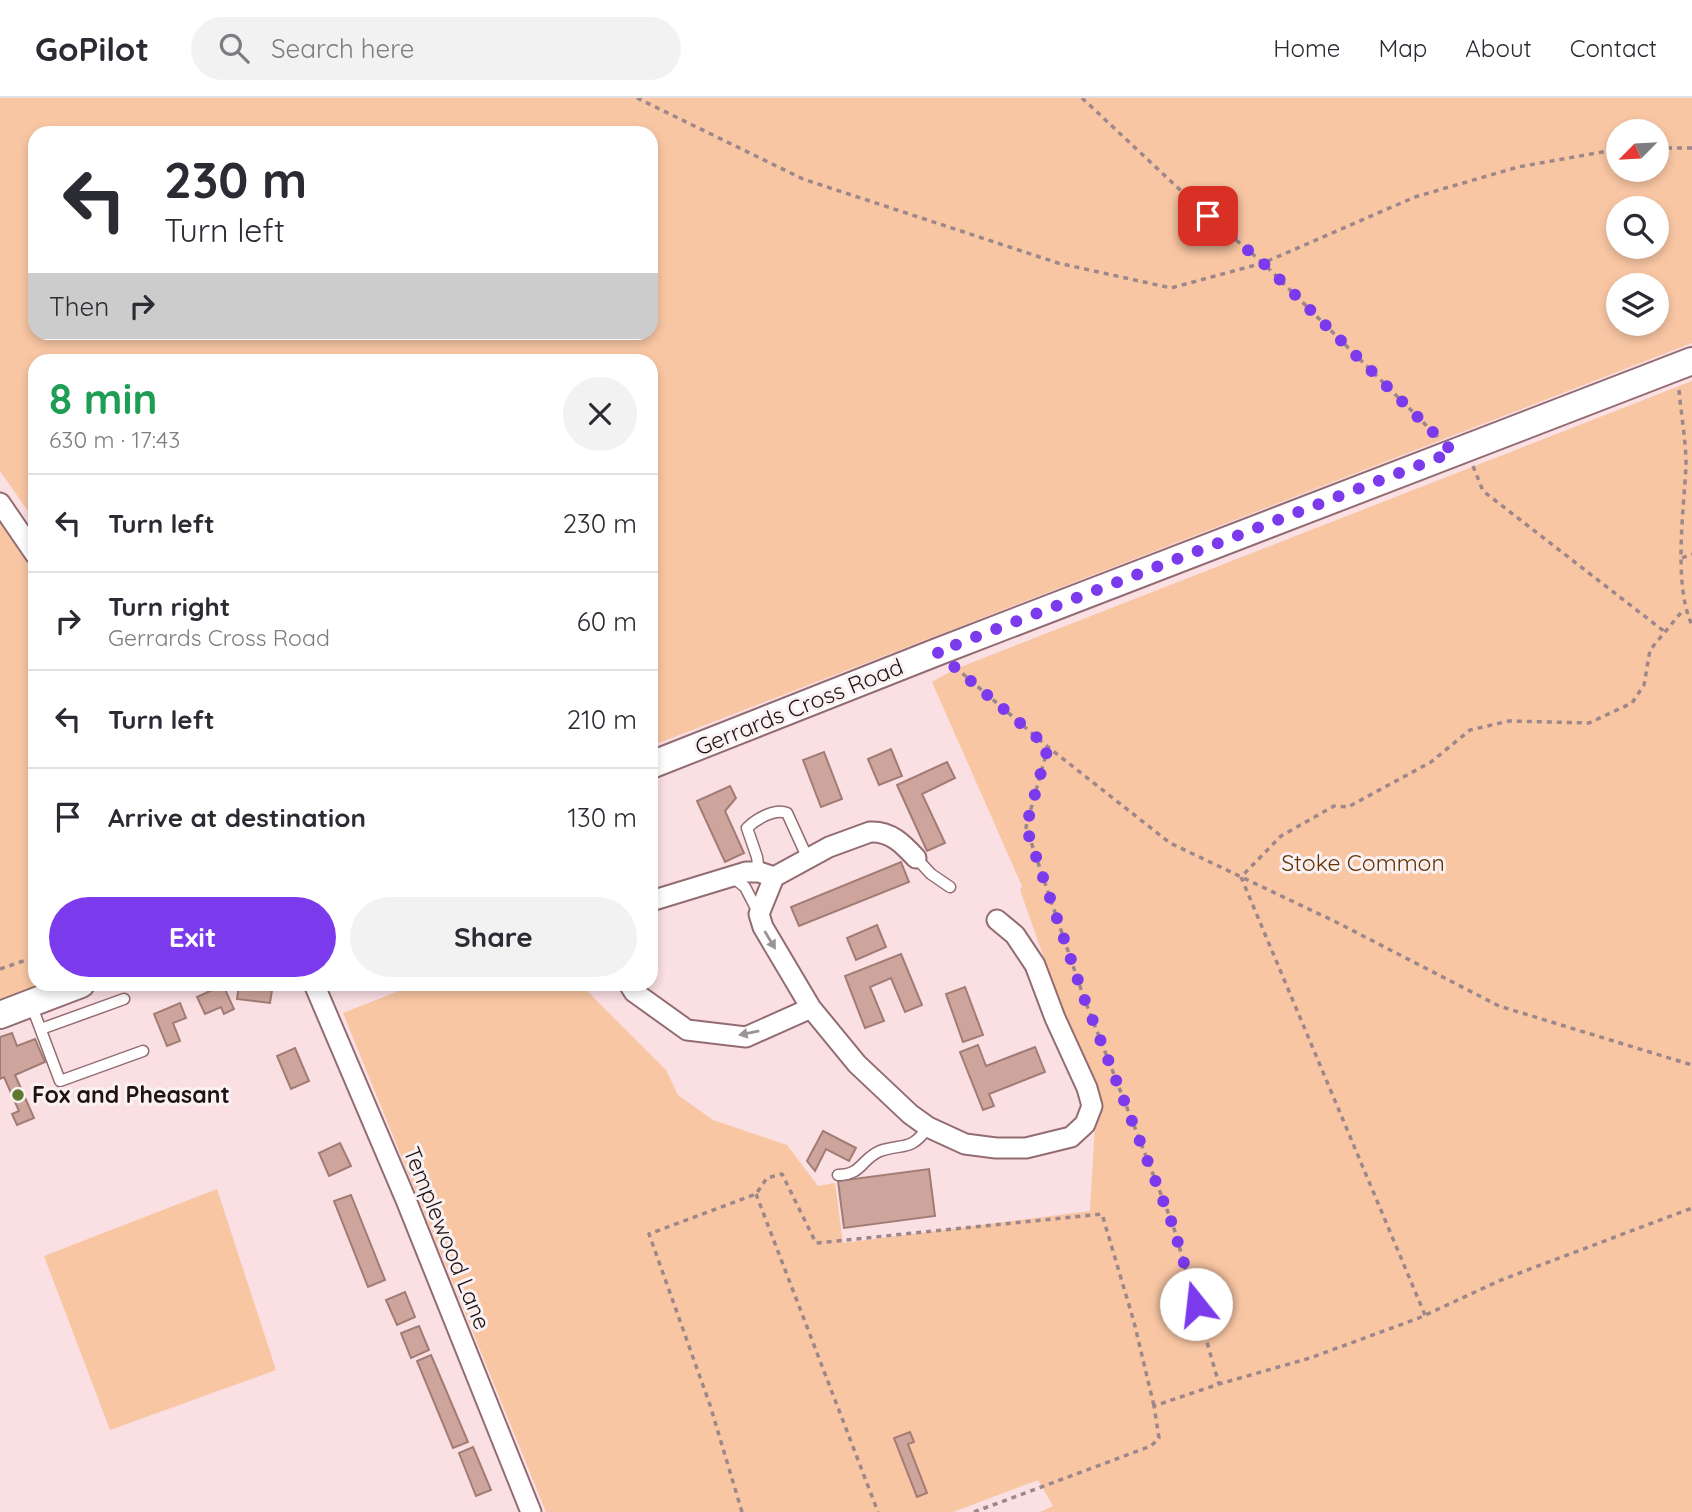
<!DOCTYPE html>
<html lang="en">
<head>
<meta charset="utf-8">
<style>
	body { margin:0; font-family:Quicksand,sans-serif; background:#f2f2f3; color:#2b2b33; height:100vh; display:flex; flex-direction:column; font-size:26px; white-space:nowrap }
	* { box-sizing:border-box; margin:0 }
	p { font-size:23px; color:#7c7c81 }
	.icon { flex:none; width:38px; height:38px; fill:none; stroke:currentColor; stroke-width:2; stroke-linecap:round; stroke-linejoin:round }
	.map { position:relative; flex:1; overflow:hidden }
	.details { position:absolute; left:28px; top:256px; width:630px; height:637px; display:flex; flex-direction:column; background:#fff; border-radius:21px; box-shadow:0 4px 10px #0003 }
	.details>* { flex:none }
	.hud { position:absolute; left:28px; top:28px; width:630px; height:214px; border-radius:21px; box-shadow:0 4px 10px #0003; background:#fff; color:#2b2b33; overflow:hidden }
	.needle { width:46px; rotate:246deg }
	.tools { position:absolute; left:1606px; top:21px; display:grid; gap:14px }
	.tools a { display:grid; place-items:center; width:63px; height:63px; border-radius:50%; background:#fff; box-shadow:0 4px 10px #0003; font-size:35px }
	.pin { position:absolute; display:grid; place-items:center; width:60px; height:60px; color:#fff; margin:-30px; border-radius:14px; box-shadow:0 4px 10px #0006 }
	.me { position:absolute; width:77px; margin:-38px; rotate:344deg; stroke-linejoin:round; filter:drop-shadow(0 0 5px #0008) }
	.turn { display:flex; align-items:center; gap:24px; height:147px; padding:0 21px; font-size:32px }
	.turn .icon { width:91px; height:91px; stroke-width:2.5 }
	.turn b { display:block; font-size:49px; line-height:60px }
	.then { display:flex; align-items:center; height:66px; padding:0 21px; background:#0003; gap:14px; font-size:26px }
	.round { display:grid; place-items:center; flex:none; width:74px; height:74px; border-radius:37px; background:#f2f2f3 }
	.headline { display:flex; align-items:center; justify-content:space-between; height:119px; padding:0 21px }
	h1 { font-size:42px; font-weight:800; line-height:52px; color:#1e9e55 }
	.cta { display:flex; gap:14px; margin-top:auto; padding:14px 21px }
	.cta a { flex:1; height:80px; border-radius:42px; background:#7c3aed; color:#fff; font-size:28px; font-weight:800; line-height:80px; text-align:center }
	.cta a+a { background:#f2f2f3; color:#2b2b33 }
	ul { padding:0; list-style:none }
	li { display:flex; align-items:center; gap:21px; height:98px; padding:0 21px; border-top:2px solid #e1e1e2 }
	li div { flex:1 }
	li b { display:block; font-size:26px }
	li em { font-style:normal }
	header { display:flex; align-items:center; gap:42px; box-sizing:border-box; height:98px; padding:0 35px; background:#fff; border-bottom:2px solid #e1e1e2 }
	header strong { font-size:33px }
	nav { display:flex; gap:38px; margin-inline-start:auto; font-size:24px }
	.search { width:490px; height:63px; background:#f2f2f3; display:flex; align-items:center; gap:18px; box-sizing:border-box; padding:0 24px; border-radius:38px; color:#7c7c81; font-size:26px }
	.map>svg:first-child { display:block }
	.green { fill:#f8c6a3; fill-rule:evenodd }
	.building { fill:#cda59c; stroke:#a27c74; stroke-width:2 }
	.lines { fill:none; stroke-linecap:round; stroke-linejoin:round }
	.lane-casing { stroke:#926c72; stroke-width:13 }
	.street-casing { stroke:#926c72; stroke-width:23 }
	.secondary-casing { stroke:#926c72; stroke-width:30 }
	.path { stroke:#9d878b; stroke-width:3.5; stroke-dasharray:5 5; stroke-linecap:butt }
	.lane { stroke:#fff; stroke-width:10 }
	.street { stroke:#fff; stroke-width:19 }
	.secondary { stroke:#fff; stroke-width:26 }
	.oneway { fill:#9b9495 }
	.route { stroke:#7c3aed; stroke-width:12; stroke-dasharray:0 21.6 }
	.poi-dot { fill:#5d792e; stroke:#faf1f3; stroke-width:2.5 }
	.labels { text-anchor:middle; stroke-width:6; stroke-linejoin:round; paint-order:stroke }
	.street-label { font-size:23px; fill:#201214; stroke:#faf1f3 }
	.park-label { font-size:23px; fill:#643305; stroke:#faf1f3 }
	.poi-label { font-size:23px; font-weight:bold; fill:#201214; stroke:#faf1f3; text-anchor:start }
</style>
</head>
<body>
<header>
<strong>GoPilot</strong>
<div class="search"><svg class="icon" aria-label="search" viewBox="0 0 24 24"><circle cx="10" cy="10" r="6"/><path d="M15 15l6 6"/></svg>Search here</div>
<nav><a>Home</a><a>Map</a><a>About</a><a>Contact</a></nav>
</header>
<div class="map">
<svg width="1692" height="1414" viewBox="0 0 1692 1414">
	<rect width="100%" height="100%" fill="#fadfe3"/>
	<!-- green -->
	<path class="green" d="M0 0H1692V245L651 648V262H35V423L0 373ZM1619 33H1657V72H1619ZM35 35H651V234H35ZM1619 110H1657V149H1619ZM1619 187H1657V226H1619Z
		M1692 283V1414H1040L1053 1408 1038 1382 953 1414H546L343 915 417 886H580L666 972 678 997 713 1022 787 1047 818 1088 835 1085 843 1145 1090 1113 1096 1008 1020 792 1022 788 932 584 953 572Z
		M0 424 35 475V886H54L0 910Z
		M217 1091 276 1272 110 1332 44 1158Z"/>
	<!-- building -->
	<path class="building" d="M891 651 902 678 879 687 868 661Z
		M824 654 842 701 821 709 803 662Z
		M947 664 955 680 922 696 945 745 927 753 897 687Z
		M730 688 736 700 725 713 744 755 725 764 697 703Z
		M901 764 909 784 799 828 791 809Z
		M877 827 886 849 856 862 847 840Z
		M901 856 922 907 905 914 891 880 870 889 884 923 865 930 845 878Z
		M239 886H273L270 905 237 901Z
		M223 887 234 911 224 916 221 909 205 916 197 899Z
		M965 889 983 937 963 944 946 896Z
		M180 905 186 920 173 925 180 943 167 948 154 916Z
		M12 935 17 948 35 941 45 964 15 977 34 1020 17 1027 12 1016 19 1013 4 979 0 981V939Z
		M978 947 986 968 1035 949 1045 974 989 996 994 1008 983 1012 960 954Z
		M295 950 309 983 291 991 277 958Z
		M823 1033 856 1050 849 1063 826 1051 815 1073 807 1063Z
		M340 1045 351 1068 329 1078 319 1055Z
		M929 1071 935 1118 844 1130 838 1083Z
		M351 1097 385 1182 368 1189 334 1103Z
		M405 1194 415 1219 397 1227 386 1202Z
		M419 1228 429 1252 411 1260 401 1235Z
		M431 1257 468 1344 453 1350 417 1263Z
		M910 1334 914 1344 908 1346 927 1395 917 1399 894 1340Z
		M473 1349 491 1392 476 1398 459 1355Z"/>
	<g class="lines">
		<!-- lane casing -->
		<g class="lane-casing">
			<path id="lane" d="M916 760 931 776 950 789
				M759 774 757 759 747 730C756 721 775 710 787 715L808 761
				M731 778 745 789 759 816
				M31 906 60 983 143 953
				M41 931 124 901
				M838 1077C862 1077 861 1061 880 1053 903 1045 911 1054 928 1029"/>
		</g>
		<!-- street casing -->
		<g class="street-casing">
			<path id="street" d="M0 405 35 456
				M916 760C903 746 891 733 870 734L829 749 774 779 759 816 763 829 811 910 857 966 910 1016 928 1029 965 1046 996 1050H1026L1071 1039 1085 1026 1092 1008 1087 990 1055 920 1035 867 1015 837 997 822
				M651 803 746 774H759L774 779
				M314 886 406 1102 531 1414
				M629 886 634 894 687 932 746 939 811 910"/>
		</g>
		<!-- secondary casing -->
		<g class="secondary-casing">
			<path id="secondary" d="M651 667 937 554 1692 263
				M0 917 81 886"/>
		</g>
		<!-- path -->
		<path class="path" d="M637 0 803 81 1058 165 1171 190 1263 165 1438 339
			M1082 0 1208 118 1263 165 1415 99 1518 69 1619 51
			M1657 50H1692
			M1679 292C1681 316 1686 342 1686 367 1684 411 1673 487 1692 527
			M1473 368 1483 393 1665 534
			M1682 460 1692 456
			M955 569 1048 649 1170 745 1336 824 1499 908 1692 967
			M1048 649 1026 729 1084 900 1173 1127 1219 1286
			M0 871 35 859
			M756 1096 878 1414
			M1425 1217 1241 779 1281 738 1334 708 1348 709 1431 664 1470 632 1509 623 1589 625 1632 605 1644 587 1650 552 1684 511
			M742 1414 710 1307 649 1136 756 1096 767 1080 782 1076 816 1145 1102 1116 1134 1224 1154 1308
			M974 1414 1151 1348 1159 1340 1154 1308 1219 1286 1310 1260 1419 1220 1501 1182 1692 1110"/>
		<!-- lane -->
		<use href="#lane" class="lane"/>
		<!-- street -->
		<use href="#street" class="street"/>
		<!-- secondary -->
		<use href="#secondary" class="secondary"/>
	</g>
	<!-- one-way arrows -->
	<defs><path id="oneway-solid" d="M-6-.8H1V-3.2L6.5 0L1 3.2V.8H-6Z" transform="scale(1.75)"/></defs>
	<g class="oneway">
		<use href="#oneway-solid" transform="translate(770 842) rotate(59)"/>
		<use href="#oneway-solid" transform="translate(749 935) rotate(168)"/>
	</g>
	<g class="lines">
		<!-- route -->
		<path class="route" d="M1196 1206 1173 1128 1084 900 1026 729 1048 649 937 554 1453 354 1263 165 1208 118"/>
	</g>
	<!-- markers -->
	<circle class="poi-dot" cx="18" cy="997" r="7"/>
	<g class="labels">
		<!-- street labels -->
		<g class="street-label">
			<text transform="translate(799 609) rotate(-22)" y="8">Gerrards Cross Road</text>
			<text transform="translate(447 1140) rotate(68)" y="8">Templewood Lane</text>
		</g>
		<!-- park labels -->
		<g class="park-label">
			<text x="1363" y="773">Stoke Common</text>
		</g>
		<!-- poi labels -->
		<g class="poi-label">
			<text x="32" y="1005">Fox and Pheasant</text>
		</g>
	</g>
</svg>
<div class="tools">
<a><svg class="needle" viewBox="-14 -14 28 28"><path d="M0-13l5 13h-10z" fill="#e53935"/><path d="M0 13l5-13h-10z" fill="#7c7c81"/></svg></a>
<a><svg class="icon" aria-label="search" viewBox="0 0 24 24"><circle cx="10" cy="10" r="6"/><path d="M15 15l6 6"/></svg></a>
<a><svg class="icon" aria-label="layers" viewBox="0 0 24 24"><path d="M12 4l9 5-9 5-9-5zM3 14l9 5 9-5"/></svg></a>
</div>
<div class="pin" style="left:1208px;top:118px;background:#d93025"><svg class="icon" aria-label="arrive" viewBox="0 0 24 24"><path d="M6 21V4h12l-3 4 3 4H6"/></svg></div>
<svg class="me" style="left:1196px;top:1206px" viewBox="-20 -20 40 40"><circle r="19" fill="#fff"/><path d="M0-13L10 11 0 6-10 11z" fill="#7c3aed"/></svg>
<div class="hud">
<div class="turn"><svg class="icon" aria-label="left" viewBox="0 0 24 24"><path d="M17 20v-9H6M10 6l-5 5 5 5"/></svg><div><b>230 m</b>Turn left</div></div>
<div class="then">Then<svg class="icon" aria-label="right" viewBox="0 0 24 24"><path d="M7 20v-9h11M14 6l5 5-5 5"/></svg></div>
</div>
<section class="details">
<div class="headline"><div><h1>8 min</h1><p>630 m · 17:43</p></div><a class="round"><svg class="icon" aria-label="close" viewBox="0 0 24 24"><path d="M6 6l12 12M18 6L6 18"/></svg></a></div>
<ul>
<li><svg class="icon" aria-label="left" viewBox="0 0 24 24"><path d="M17 20v-9H6M10 6l-5 5 5 5"/></svg><div><b>Turn left</b></div><em>230 m</em></li>
<li><svg class="icon" aria-label="right" viewBox="0 0 24 24"><path d="M7 20v-9h11M14 6l5 5-5 5"/></svg><div><b>Turn right</b><p>Gerrards Cross Road</p></div><em>60 m</em></li>
<li><svg class="icon" aria-label="left" viewBox="0 0 24 24"><path d="M17 20v-9H6M10 6l-5 5 5 5"/></svg><div><b>Turn left</b></div><em>210 m</em></li>
<li><svg class="icon" aria-label="arrive" viewBox="0 0 24 24"><path d="M6 21V4h12l-3 4 3 4H6"/></svg><div><b>Arrive at destination</b></div><em>130 m</em></li>
</ul>
<div class="cta"><a>Exit</a><a>Share</a></div>
</section>
</div>
</body>
</html>
